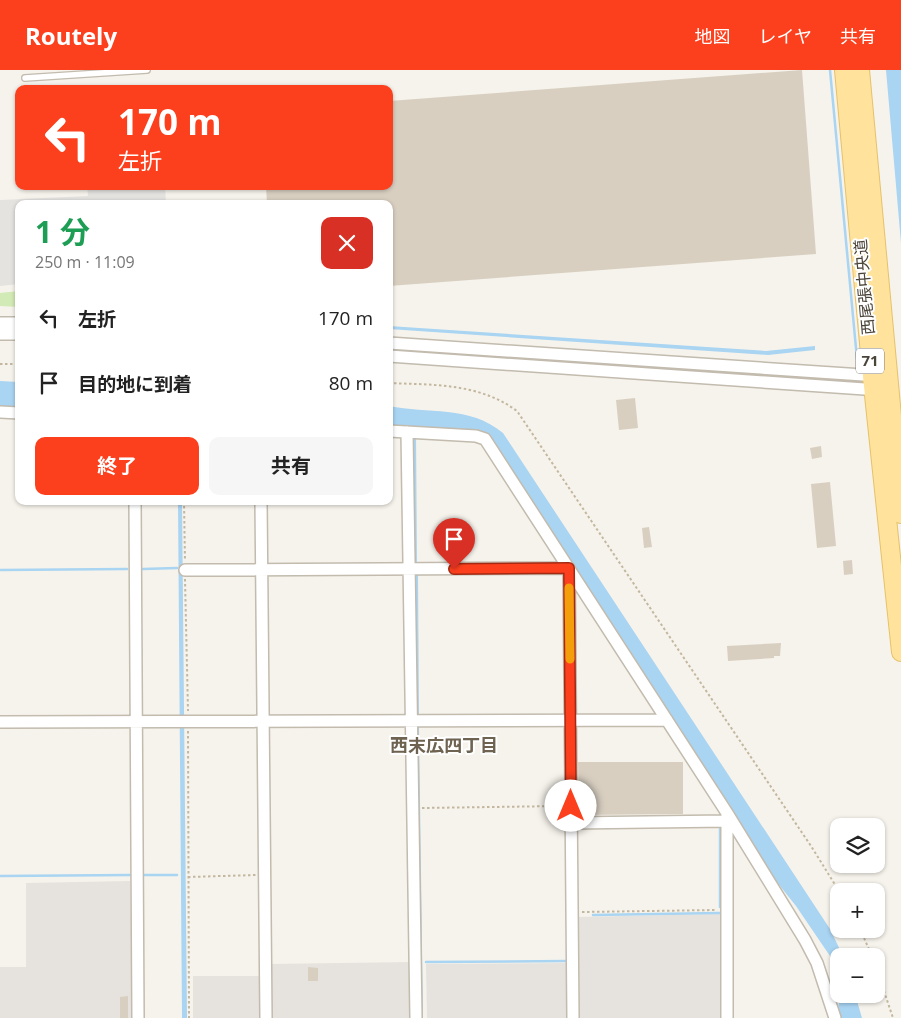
<!DOCTYPE html>
<html lang="ja">
<head>
<meta charset="utf-8">
<style>
	body { margin:0; font-family:"Open Sans","Noto Sans JP",sans-serif; background:#f6f6f6; color:#222; height:100vh; display:flex; flex-direction:column; font-size:19px; white-space:nowrap }
	* { box-sizing:border-box; margin:0 }
	p { font-size:16px; color:#767676 }
	.icon { flex:none; width:28px; height:28px; fill:none; stroke:currentColor; stroke-width:2; stroke-linecap:round; stroke-linejoin:round }
	.map { position:relative; flex:1; overflow:hidden }
	.sheet { position:absolute; left:15px; top:130px; width:378px; height:305px; display:flex; flex-direction:column; background:#fff; border-radius:10px; box-shadow:0 1px 4px #0004 }
	.sheet>* { flex:none }
	.guide { position:absolute; left:15px; top:15px; width:378px; height:105px; border-radius:10px; box-shadow:0 1px 4px #0004; background:#fc3f1d; color:#fff; overflow:hidden }
	.fabs { position:absolute; left:830px; top:748px; display:grid; gap:10px }
	.fabs a { display:grid; place-items:center; width:55px; height:55px; border-radius:10px; background:#fff; box-shadow:0 1px 4px #0004; font-size:25px }
	.pin { position:absolute; display:grid; place-items:center; width:42px; height:42px; color:#fff; margin:-51px -21px; border-radius:50% 50% 50% 0; rotate:-45deg; box-shadow:0 0 5px #0007 }
	.pin .icon { rotate:45deg }
	.me { position:absolute; width:55px; margin:-28px; rotate:0deg; stroke-linejoin:round; filter:drop-shadow(0 0 4px #0008) }
	.turn { display:flex; align-items:center; gap:18px; height:105px; padding:0 20px; font-size:22px }
	.turn .icon { width:65px; height:65px; stroke-width:2.5 }
	.turn b { display:block; font-size:35px; line-height:42px }
	.round { display:grid; place-items:center; flex:none; width:52px; height:52px; border-radius:10px; background:#f6f6f6 }
	.summary { display:flex; align-items:center; justify-content:space-between; height:85px; padding:0 20px }
	h1 { font-size:30px; font-weight:700; line-height:38px; color:#1e9e55 }
	.primary-button { display:flex; gap:10px; margin-top:auto; padding:10px 20px }
	.primary-button a { flex:1; height:58px; border-radius:10px; background:#fc3f1d; color:#fff; font-size:20px; font-weight:700; line-height:58px; text-align:center }
	.primary-button a+a { background:#f6f6f6; color:#222 }
	ul { padding:0; list-style:none }
	li { display:flex; align-items:center; gap:15px; height:65px; padding:0 20px }
	li div { flex:1 }
	li b { display:block; font-size:19px }
	li em { font-style:normal }
	header { display:flex; align-items:center; gap:30px; box-sizing:border-box; height:70px; padding:0 25px; background:#fc3f1d; color:#fff }
	header strong { font-size:24px }
	nav { display:flex; gap:28px; margin-inline-start:auto; font-size:18px }
	.map>svg:first-child { display:block }
	.industrial { fill:#e6e2dd }
	.green { fill:#d2eab5 }
	.parking { fill:#e5e3e0 }
	.water { fill:#a9d4f2 }
	.lines { fill:none; stroke-linecap:round; stroke-linejoin:round }
	.stream { stroke:#a9d4f2; stroke-width:2.5 }
	.building { fill:#d8cfc1 }
	.lane-casing { stroke:#c2bbae; stroke-width:8 }
	.street-casing { stroke:#c2bbae; stroke-width:14 }
	.primary-casing { stroke:#e6c16a; stroke-width:20 }
	.path { stroke:#c4b79f; stroke-width:2; stroke-dasharray:2.5 2.5; stroke-linecap:butt }
	.lane { stroke:#fff; stroke-width:5.5 }
	.street { stroke:#fff; stroke-width:11 }
	.primary { stroke:#ffe39c; stroke-width:18 }
	.route-casing { stroke:#a42913; stroke-width:12 }
	.route { stroke:#fc3f1d; stroke-width:9 }
	.slow { stroke:#f59e0b; stroke-width:9 }
	.labels { text-anchor:middle; stroke-width:4; stroke-linejoin:round; paint-order:stroke }
	.shield { fill:#fff; stroke:#817c74; stroke-width:1 }
	.shield-label { font-size:15px; font-weight:bold; fill:#4b4439 }
	.street-label { font-size:16px; fill:#4b4439; stroke:#fff }
	.neighbourhood-label { font-size:18px; font-weight:bold; fill:#6e6250; stroke:#fff }
</style>
</head>
<body>
<header>
<strong>Routely</strong>
<nav><a>地図</a><a>レイヤ</a><a>共有</a></nav>
</header>
<div class="map">
<svg width="901" height="948" viewBox="0 0 901 948">
	<rect width="100%" height="100%" fill="#f6f3ec"/>
	<!-- industrial -->
	<path class="industrial" d="M130 811 134 948H0V897H26V813Z
		M723 844V948H577L576 847Z
		M412 892 413 948H271L270 894Z
		M569 893V948H427L426 894Z
		M193 906H262V948H193Z"/>
	<!-- green -->
	<path class="green" d="M19 221V237L0 236V223Z"/>
	<!-- parking -->
	<path class="parking" d="M87 116H165L166 134H19V214L0 216V130L88 126Z"/>
	<!-- water -->
	<path class="water" d="M886 0H901V173Z
		M389 256 766 281 815 276V280L768 285 389 259Z
		M0 311 19 312V339L0 338Z
		M389 336C427 344 470 335 503 363L830 859 843 886H839V910L830 886 796 836 772 806 679 657 674 654 493 374 416 360 417 496H413L410 360 389 358Z
		M178 431H182L187 948H182Z
		M414 502H418L419 646H415Z
		M415 656H419L423 948H418Z
		M841 924H855L862 948H841L838 937Z"/>
	<g class="lines">
		<!-- stream -->
		<path class="stream" d="M830 0 857 289
			M143 499 177 498
			M0 500 127 499
			M720 759V837
			M144 805H177
			M0 806 130 805
			M593 845 720 843
			M426 892 568 891"/>
	</g>
	<!-- building -->
	<path class="building" d="M802 0 816 184 389 216V134H267L266 116H389V31Z
		M635 328 638 358 619 360 616 330Z
		M821 376 822 387 812 389 810 378Z
		M830 412 836 476 817 478 811 414Z
		M649 457 652 477 644 478 642 458Z
		M852 490 853 504 844 505 843 491Z
		M781 573 780 586H774V588L728 591 727 576Z
		M578 692H683V744L579 745Z
		M308 897 318 898V911H308Z
		M128 926V948H120V927Z"/>
	<g class="lines">
		<!-- lane casing -->
		<g class="lane-casing">
			<path id="lane" d="M25 8 147 0"/>
		</g>
		<!-- street casing -->
		<g class="street-casing">
			<path id="street" d="M0 253H19
				M0 264H19
				M389 273 878 306
				M389 286 879 320
				M0 342 19 343
				M389 361 476 366 485 369 727 743 805 870 817 893 835 948
				M407 362 416 948
				M135 431 138 948
				M261 431 266 948
				M569 498 573 948
				M185 500 569 498
				M0 652 667 650
				M727 745V948
				M572 753 727 751"/>
		</g>
		<!-- primary casing -->
		<g class="primary-casing">
			<path id="primary" d="M844 0 872 306 901 582
				M860 0 901 444"/>
		</g>
		<!-- path -->
		<path class="path" d="M0 294H19
			M389 313C434 315 479 313 517 341L811 776 839 821
			M184 431 185 491
			M185 509 188 641
			M188 661 189 948
			M422 738 562 736
			M188 807 256 805
			M582 842 717 840
			M860 859 872 886
			M876 897 893 948"/>
		<!-- lane -->
		<use href="#lane" class="lane"/>
		<!-- street -->
		<use href="#street" class="street"/>
		<!-- primary -->
		<use href="#primary" class="primary"/>
	</g>
	<g class="lines">
		<!-- route casing -->
		<g class="route-casing">
			<path id="route" d="M454 499 569 498 571 736"/>
		</g>
		<!-- route -->
		<use href="#route" class="route"/>
		<!-- slow -->
		<path class="slow" d="M569 518 570 589"/>
	</g>
	<g class="labels">
		<!-- shield labels -->
		<rect class="shield" x="856" y="278.5" width="28" height="25" rx="4"/>
		<g class="shield-label">
			<text x="870" y="296">71</text>
		</g>
		<!-- street labels -->
		<g class="street-label">
			<text transform="translate(864 217) rotate(-95)" y="6">西尾張中央道</text>
		</g>
		<!-- neighbourhood labels -->
		<g class="neighbourhood-label">
			<text x="444" y="682">西末広四丁目</text>
		</g>
	</g>
</svg>
<div class="fabs">
<a><svg class="icon" aria-label="layers" viewBox="0 0 24 24"><path d="M12 4l9 5-9 5-9-5zM3 14l9 5 9-5"/></svg></a>
<a>+</a>
<a>−</a>
</div>
<div class="pin" style="left:454px;top:499px;background:#d93025"><svg class="icon" aria-label="arrive" viewBox="0 0 24 24"><path d="M6 21V4h12l-3 4 3 4H6"/></svg></div>
<svg class="me" style="left:571px;top:736px" viewBox="-20 -20 40 40"><circle r="19" fill="#fff"/><path d="M0-13L10 11 0 6-10 11z" fill="#fc3f1d"/></svg>
<div class="guide">
<div class="turn"><svg class="icon" aria-label="left" viewBox="0 0 24 24"><path d="M17 20v-9H6M10 6l-5 5 5 5"/></svg><div><b>170 m</b>左折</div></div>
</div>
<section class="sheet">
<div class="summary"><div><h1>1 分</h1><p>250 m · 11:09</p></div><a class="round" style="background:#d93025;color:#fff"><svg class="icon" aria-label="close" viewBox="0 0 24 24"><path d="M6 6l12 12M18 6L6 18"/></svg></a></div>
<ul>
<li><svg class="icon" aria-label="left" viewBox="0 0 24 24"><path d="M17 20v-9H6M10 6l-5 5 5 5"/></svg><div><b>左折</b></div><em>170 m</em></li>
<li><svg class="icon" aria-label="arrive" viewBox="0 0 24 24"><path d="M6 21V4h12l-3 4 3 4H6"/></svg><div><b>目的地に到着</b></div><em>80 m</em></li>
</ul>
<div class="primary-button"><a>終了</a><a>共有</a></div>
</section>
</div>
</body>
</html>
